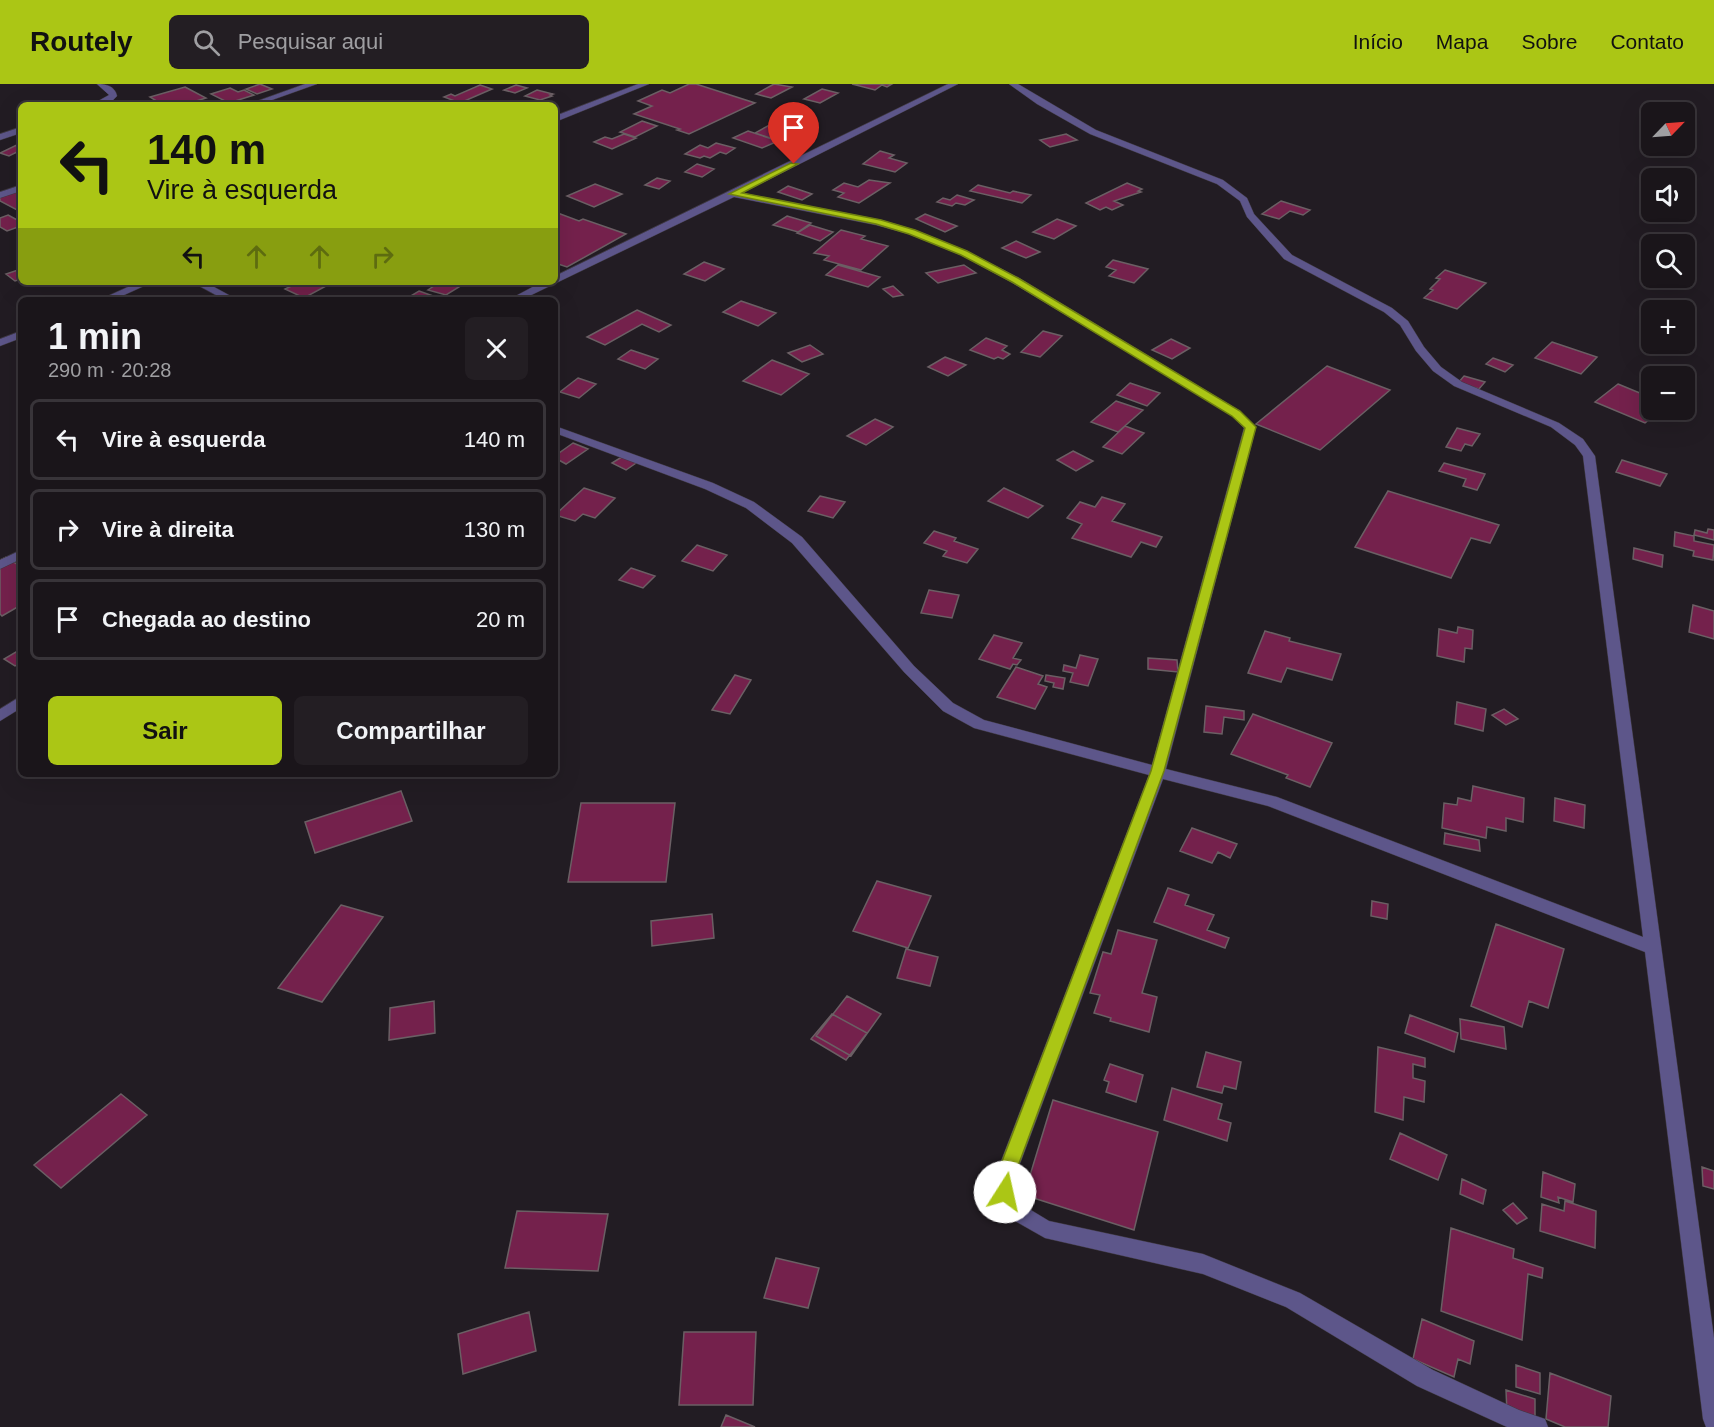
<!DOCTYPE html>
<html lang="pt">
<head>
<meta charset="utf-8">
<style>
	body { margin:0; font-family:Helvetica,sans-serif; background:#231e23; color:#f1f3f6; height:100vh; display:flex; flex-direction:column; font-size:22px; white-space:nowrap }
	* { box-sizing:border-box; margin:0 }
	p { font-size:20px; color:#9f9fa2 }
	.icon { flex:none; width:33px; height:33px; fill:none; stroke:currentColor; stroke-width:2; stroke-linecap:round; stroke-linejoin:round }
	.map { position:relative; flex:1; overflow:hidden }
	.panel { position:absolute; left:18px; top:213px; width:540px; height:480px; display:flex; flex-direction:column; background:#1a151a; border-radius:9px; box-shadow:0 6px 24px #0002,0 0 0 2px #383439 }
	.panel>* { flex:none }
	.banner { position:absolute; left:18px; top:18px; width:540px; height:183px; border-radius:9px; box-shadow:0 6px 24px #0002,0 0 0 2px #383439; background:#abc615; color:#111; overflow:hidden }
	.needle { width:39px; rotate:65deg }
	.tools { position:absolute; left:1641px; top:18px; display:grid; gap:12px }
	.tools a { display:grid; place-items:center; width:54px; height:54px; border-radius:9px; background:#1a151a; box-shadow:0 6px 24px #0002,0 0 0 2px #383439; font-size:30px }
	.pin { position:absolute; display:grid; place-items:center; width:51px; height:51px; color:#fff; margin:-62px -26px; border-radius:50% 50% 50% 0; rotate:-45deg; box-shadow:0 0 6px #0007 }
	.pin .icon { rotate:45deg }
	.me { position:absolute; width:66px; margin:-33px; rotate:10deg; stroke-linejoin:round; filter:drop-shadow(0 0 4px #0008) }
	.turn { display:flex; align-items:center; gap:21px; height:126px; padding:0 30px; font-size:27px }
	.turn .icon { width:78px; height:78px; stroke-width:2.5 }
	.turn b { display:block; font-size:42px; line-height:51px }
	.lanes { display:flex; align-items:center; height:57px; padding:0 30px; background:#0003; justify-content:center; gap:30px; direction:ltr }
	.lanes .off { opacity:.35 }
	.round { display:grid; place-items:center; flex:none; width:63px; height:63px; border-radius:9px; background:#231e23 }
	.headline { display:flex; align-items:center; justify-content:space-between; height:102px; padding:0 30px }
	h1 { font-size:36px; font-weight:600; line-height:45px }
	.primary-button { display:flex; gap:12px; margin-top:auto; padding:12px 30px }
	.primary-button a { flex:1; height:69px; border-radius:9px; background:#abc615; color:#111; font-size:24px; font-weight:600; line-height:69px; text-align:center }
	.primary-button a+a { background:#231e23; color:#f1f3f6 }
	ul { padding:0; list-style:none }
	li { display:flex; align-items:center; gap:18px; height:81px; margin:0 12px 9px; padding:0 18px; border:3px solid #383439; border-radius:9px }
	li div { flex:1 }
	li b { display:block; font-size:22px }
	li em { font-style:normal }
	header { display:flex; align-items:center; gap:36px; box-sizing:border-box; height:84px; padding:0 30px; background:#abc615; color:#111 }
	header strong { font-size:28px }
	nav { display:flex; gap:33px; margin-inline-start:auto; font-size:21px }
	.search { width:420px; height:54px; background:#231e23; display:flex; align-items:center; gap:15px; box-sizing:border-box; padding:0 21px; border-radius:9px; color:#9f9fa2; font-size:22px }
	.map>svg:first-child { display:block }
	.building { fill:#74214c; stroke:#6b5f64; stroke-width:1.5 }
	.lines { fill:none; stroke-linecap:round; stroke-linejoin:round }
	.minor-casing { stroke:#3f3940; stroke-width:1 }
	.minor { fill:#5d568a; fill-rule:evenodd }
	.route { fill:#abc615; stroke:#6f810e; stroke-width:1.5 }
</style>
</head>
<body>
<header>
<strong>Routely</strong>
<div class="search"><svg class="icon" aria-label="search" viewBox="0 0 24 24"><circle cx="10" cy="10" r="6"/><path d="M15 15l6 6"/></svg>Pesquisar aqui</div>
<nav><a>Início</a><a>Mapa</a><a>Sobre</a><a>Contato</a></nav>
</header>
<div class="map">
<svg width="1714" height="1343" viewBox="0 0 1714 1343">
	<rect width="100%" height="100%" fill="#221c23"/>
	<!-- building -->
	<path class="building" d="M260 0 272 5 257 10 246 5Z
		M689 0H696L755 19 689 50 677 46 680 45 634 30 652 22 638 17 662 6 670 9Z
		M774 0 792 3 771 14 756 10Z
		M852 0H892L887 3 882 1 875 6Z
		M480 1 492 5 460 19 444 13 451 10 455 12Z
		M516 1 527 4 515 9 504 6Z
		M185 3 206 14 183 21H163L150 13Z
		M230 4 238 8 244 6 254 11 229 19 211 10Z
		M822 5 838 9 820 19 804 15Z
		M537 6 553 10 550 11 552 12 540 16 525 12Z
		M784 29 812 37 803 43 774 35Z
		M642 37 657 42 635 53 620 48Z
		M775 38 790 43 784 45 789 47 784 50 789 52 773 55 755 49Z
		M748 47 778 57 762 64 733 54Z
		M624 50 636 54 612 65 594 58 605 53 612 55Z
		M1066 50 1077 56 1050 63 1040 56Z
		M21 59V66L9 72 0 69Z
		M716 59 735 64 726 70 720 68 710 74 704 72 700 74 685 70 700 61 708 64Z
		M880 67 894 71 889 74 907 79 895 88 863 80Z
		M697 80 714 85 702 93 685 88Z
		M657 94 670 97 659 105 645 101Z
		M869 96 890 99 859 119 838 113 844 109 833 106 844 99 858 103Z
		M1127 99 1142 105 1138 107 1141 108 1114 117 1123 121 1112 126 1106 123 1100 126 1086 119Z
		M595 100 622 110 594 123 567 112Z
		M978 101 1010 109 1013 107 1031 111 1022 119 970 107Z
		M21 102V128L0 117V110Z
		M788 102 812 110 802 116 778 108Z
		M957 111 974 116 965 121 956 119 952 122 937 118 943 114 950 116Z
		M1281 117 1310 126 1303 131 1290 127 1279 135 1262 130Z
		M555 128 579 137 583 135 626 150 567 183 555 179Z
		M925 130 957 142 945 148 916 135Z
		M8 131 21 138V142L7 147 0 143V134Z
		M787 132 811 139 798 148 773 141Z
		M1057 135 1076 142 1054 155 1033 148Z
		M810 141 833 148 820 157 797 149Z
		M841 146 865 152 861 155 888 162 861 186 824 176 829 172 814 169Z
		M1016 157 1040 168 1026 174 1002 164Z
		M1113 176 1148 185 1134 199 1109 192 1116 186 1106 183Z
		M704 178 724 185 705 197 684 190Z
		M838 181 880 193 868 203 826 191Z
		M964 181 976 189 938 199 926 189Z
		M21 185V195L15 197 6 190Z
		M1445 186 1486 199 1457 225 1424 214 1433 206 1430 205 1440 195 1436 194Z
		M300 198H318L326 202 304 214 285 205Z
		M440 198H444L459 203 446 211 428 206Z
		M893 202 903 211 893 213 883 205Z
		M419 207 433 212 426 216H404Z
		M741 217 776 229 758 242 723 228Z
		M637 226 671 241 659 248 642 240 605 261 587 253Z
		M1043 247 1062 252 1040 273 1021 268Z
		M986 254 1007 262 1002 266 1010 270 1003 275 998 273 994 275 970 266Z
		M1171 255 1190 264 1172 275 1152 266Z
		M1552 258 1597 273 1581 290 1535 274Z
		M810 261 823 270 802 278 788 269Z
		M631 266 658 275 645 285 618 275Z
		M945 273 966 281 948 292 928 283Z
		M1493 274 1513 281 1505 288 1486 280Z
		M772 276 809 290 781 311 743 297Z
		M1327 282 1390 306 1320 366 1256 340Z
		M1464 292 1485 298 1479 305 1458 299Z
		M578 294 596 300 579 314 560 308Z
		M1130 299 1160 309 1147 322 1117 311Z
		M1618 300 1652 314V326H1661L1645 339 1595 318Z
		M1116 317 1143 326 1118 348 1091 338Z
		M875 335 893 343 866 361 847 352Z
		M1125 342 1144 349 1122 370 1103 363Z
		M1457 344 1480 350 1472 362 1465 360 1461 367 1446 363Z
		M573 359 588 365 566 380 555 374V372Z
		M1073 367 1093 377 1076 387 1057 376Z
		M628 369 642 375 626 386 612 379Z
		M1622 376 1667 390 1660 402 1616 388Z
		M1444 379 1485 390 1477 406 1463 402 1466 395 1439 387Z
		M584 404 615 414 595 434 583 430 575 437 555 431Z
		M1004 404 1043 422 1028 434 988 417Z
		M1388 407 1499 441 1490 459 1471 454 1451 494 1355 463Z
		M820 412 845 418 833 434 808 427Z
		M1102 413 1125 420 1112 437 1162 453 1156 463 1141 458 1131 473 1072 454 1082 440 1067 434 1080 418 1095 423Z
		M1708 445 1714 446V456L1694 451 1695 446 1707 449Z
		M934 447 956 454 954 457 978 465 967 479 943 472 947 467 924 459Z
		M1675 448 1694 452V457L1714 461 1713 476 1693 472 1694 467 1674 462Z
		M697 461 727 471 713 487 682 477Z
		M1634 464 1663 471 1662 483 1633 475Z
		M6 473 21 483V492L18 494 21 496V521L2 532 0 530V476Z
		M631 484 655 492 643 504 619 496Z
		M929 506 959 511 952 534 921 529Z
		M1693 521 1714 527V555L1689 548Z
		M1458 543 1473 546 1472 565 1465 564 1464 578 1437 572 1439 545 1457 549Z
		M1265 547 1290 554 1289 557 1341 570 1332 596 1287 584 1281 598 1248 589Z
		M994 551 1022 559 1013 574 1021 576 1017 581 1013 580 1010 585 979 575Z
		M21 565V579L15 582 4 575Z
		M1080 571 1098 575 1088 602 1070 598 1073 589 1063 587 1064 581 1076 584Z
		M1148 574 1177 576 1178 588 1148 585Z
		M1016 583 1043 592 1038 600 1047 603 1035 625 997 613Z
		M735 591 751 596 730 630 712 626Z
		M1046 591 1065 594 1063 605 1053 603 1054 599 1045 597Z
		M1457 618 1486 625 1483 647 1455 640Z
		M1206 622 1244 627V636L1224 633 1222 650 1204 648Z
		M1504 625 1518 635 1506 641 1492 631Z
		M1253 630 1332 659 1310 703 1286 694 1288 691 1231 670Z
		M1473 702 1524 714 1523 738 1506 734V747L1487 743 1486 754 1442 744 1444 719 1457 721 1458 714 1471 717Z
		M401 707 412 737 315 769 305 738Z
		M1555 714 1585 721 1584 744 1554 737Z
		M581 719H675L666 798H568Z
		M1192 744 1237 760 1230 774 1218 768 1212 779 1180 767Z
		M1445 749 1479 756 1480 767 1444 760Z
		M877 797 931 812 908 864 853 847Z
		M1168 804 1189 811 1185 821 1214 831 1207 846 1229 854 1225 864 1154 838Z
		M1372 817 1388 820 1387 835 1371 832Z
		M341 821 383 833 322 918 278 904Z
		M712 830 714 854 652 862 651 837Z
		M1496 840 1564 865 1548 924 1529 917 1522 943 1471 922Z
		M1118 846 1157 856 1142 909 1157 913 1149 948 1110 937 1111 934 1094 929 1100 911 1090 909 1103 868 1111 870Z
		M906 865 938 873 930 902 897 894Z
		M847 912 881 930 851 972 816 952Z
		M434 917 435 949 389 956 390 924Z
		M832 930 867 949 846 976 811 955Z
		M1410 931 1458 949 1454 968 1405 949Z
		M1460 935 1504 943 1506 965 1461 955Z
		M1378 963 1425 974V983L1413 980V994L1425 997 1424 1018 1404 1013 1403 1036 1375 1028Z
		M1206 968 1241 978 1236 1005 1224 1002 1222 1009 1197 1003Z
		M1110 980 1143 991 1136 1018 1106 1008 1109 998 1104 996Z
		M1172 1004 1222 1020 1218 1035 1231 1039 1227 1057 1164 1036Z
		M121 1010 147 1031 61 1104 34 1081Z
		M1053 1016 1158 1048 1134 1146 1024 1111Z
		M1400 1049 1447 1071 1438 1096 1390 1075Z
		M1702 1083 1714 1087V1105L1703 1102Z
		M1543 1088 1575 1100 1573 1118 1558 1113 1559 1119 1541 1113Z
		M1462 1095 1486 1106 1483 1120 1460 1110Z
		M1565 1117 1596 1127 1595 1164 1540 1147 1542 1120 1564 1127Z
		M1513 1119 1527 1134 1517 1140 1503 1126Z
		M517 1127 608 1130 598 1187 505 1184Z
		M1451 1144 1514 1165 1513 1174 1543 1184 1542 1194 1528 1190 1522 1256 1441 1227Z
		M776 1174 819 1184 808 1224 764 1214Z
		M529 1228 536 1267 463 1290 458 1250Z
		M1422 1235 1474 1257 1470 1280 1458 1275 1454 1293 1413 1275Z
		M684 1248H756L753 1321H679Z
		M1516 1281 1540 1289V1310L1516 1303Z
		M1550 1289 1611 1312 1608 1343H1565L1546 1335Z
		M1506 1306 1535 1315V1338L1507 1329Z
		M726 1331 755 1343H721Z"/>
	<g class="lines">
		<!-- minor casing -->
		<g class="minor-casing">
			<path id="minor" d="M97 0C106 0 115 2 117 12L110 19 91 21 109 11Z
				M305 0H317L258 21H246Z
				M638 0H649L555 38V32Z
				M948 0H958L742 109 881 136 915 146 967 167 1019 194 1240 327 1256 343 1166 685 1277 713 1643 853 1583 372 1575 361 1551 343 1454 302 1433 287 1416 267 1400 241 1384 228 1284 175 1247 133 1240 117 1217 100 1090 50 1037 20 1009 0H1018L1096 46 1223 96 1247 114 1254 130 1292 171 1392 224 1408 237 1424 263 1441 283 1462 298 1559 339 1583 355 1595 372 1714 1254V1343H1706L1703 1335 1645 868 1268 722 1163 695 1015 1093 1016 1117 1049 1137 1203 1170 1300 1209 1433 1286 1519 1326 1545 1335 1548 1343H1507L1417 1302 1286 1223 1203 1190 1045 1154 999 1128 996 1122 995 1093 1149 691 974 644 943 627 904 588 792 459 746 424 705 405 555 349V342L713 399 754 418 802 453 914 582 953 619 984 636 1152 681 1244 344 1232 331 1011 198 961 171 909 150 876 141 734 113 521 216H508L542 198H555V192Z
				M21 43V49L0 56V50Z
				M21 101V107L0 114V108Z
				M139 198H153L113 216H99Z
				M192 198H205L238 216H225Z
				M21 247V254L0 262V255Z
				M21 466V475L0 485V476Z
				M21 612V624L0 637V625Z"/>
		</g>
		<!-- minor -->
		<use href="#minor" class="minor"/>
	</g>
	<!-- route -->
	<path class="route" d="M791 79 798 80 742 109 881 136 915 146 967 167 1018 194 1240 327 1256 343 1164 687 1014 1093V1108L1012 1113 1005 1116 999 1113 996 1093 1151 687 1245 344 1232 332 1012 198 961 171 909 150 876 140 729 110Z"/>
</svg>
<div class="tools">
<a><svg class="needle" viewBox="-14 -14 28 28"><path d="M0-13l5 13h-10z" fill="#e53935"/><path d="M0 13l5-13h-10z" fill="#9f9fa2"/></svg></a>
<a><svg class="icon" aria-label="sound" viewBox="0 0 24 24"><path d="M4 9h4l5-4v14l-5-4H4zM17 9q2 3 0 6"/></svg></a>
<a><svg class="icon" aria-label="search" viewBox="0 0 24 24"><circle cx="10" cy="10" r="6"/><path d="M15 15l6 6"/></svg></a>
<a>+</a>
<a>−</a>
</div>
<div class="pin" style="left:794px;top:80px;background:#d93025"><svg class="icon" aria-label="arrive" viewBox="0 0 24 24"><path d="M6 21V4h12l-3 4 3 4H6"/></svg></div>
<svg class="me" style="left:1005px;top:1108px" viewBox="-20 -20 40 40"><circle r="19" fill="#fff"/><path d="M0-13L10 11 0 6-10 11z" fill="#abc615"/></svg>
<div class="banner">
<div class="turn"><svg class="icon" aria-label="left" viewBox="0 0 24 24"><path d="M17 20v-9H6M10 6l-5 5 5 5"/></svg><div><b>140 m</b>Vire à esquerda</div></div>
<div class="lanes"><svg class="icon" aria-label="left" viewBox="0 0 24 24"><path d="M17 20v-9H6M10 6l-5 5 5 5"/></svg><svg class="icon off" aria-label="ahead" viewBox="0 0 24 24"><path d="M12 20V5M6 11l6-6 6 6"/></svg><svg class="icon off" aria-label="ahead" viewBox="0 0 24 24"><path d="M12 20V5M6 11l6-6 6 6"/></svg><svg class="icon off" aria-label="right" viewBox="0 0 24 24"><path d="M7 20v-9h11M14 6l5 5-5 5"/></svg></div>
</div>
<section class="panel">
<div class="headline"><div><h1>1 min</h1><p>290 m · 20:28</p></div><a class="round"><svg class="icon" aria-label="close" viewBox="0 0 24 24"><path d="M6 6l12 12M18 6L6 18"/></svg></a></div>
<ul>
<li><svg class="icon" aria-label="left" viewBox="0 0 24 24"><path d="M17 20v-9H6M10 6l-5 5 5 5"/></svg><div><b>Vire à esquerda</b></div><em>140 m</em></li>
<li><svg class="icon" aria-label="right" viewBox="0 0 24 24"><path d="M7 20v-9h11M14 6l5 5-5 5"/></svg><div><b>Vire à direita</b></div><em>130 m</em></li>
<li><svg class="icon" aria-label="arrive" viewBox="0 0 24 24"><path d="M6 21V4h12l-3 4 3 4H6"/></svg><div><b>Chegada ao destino</b></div><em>20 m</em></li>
</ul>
<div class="primary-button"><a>Sair</a><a>Compartilhar</a></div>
</section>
</div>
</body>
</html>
